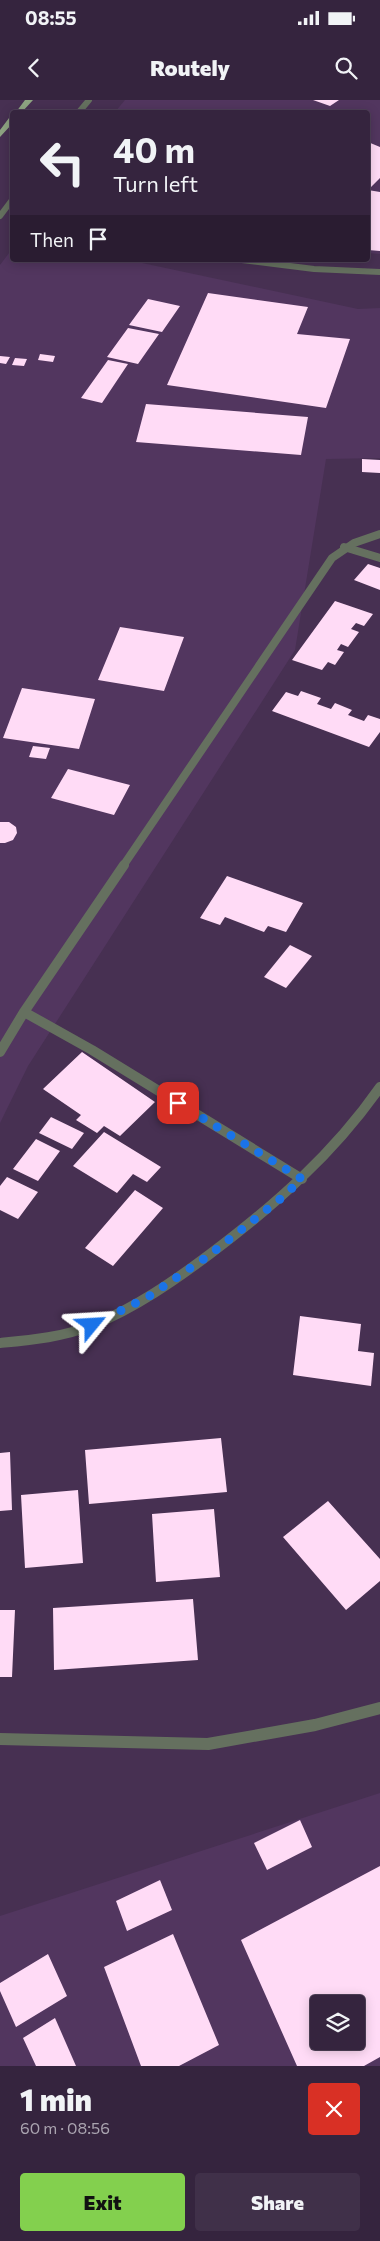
<!DOCTYPE html>
<html lang="en">
<head>
<meta charset="utf-8">
<style>
	body { margin:0; font-family:Commissioner,sans-serif; background:#403049; color:#f1f3f6; height:100vh; display:flex; flex-direction:column; font-size:19px; white-space:nowrap }
	* { box-sizing:border-box; margin:0 }
	p { font-size:16px; color:#aaa4b0 }
	.icon { flex:none; width:28px; height:28px; fill:none; stroke:currentColor; stroke-width:2; stroke-linecap:round; stroke-linejoin:round }
	.map { position:relative; height:1966px; overflow:hidden }
	.drawer { display:flex; flex-direction:column; background:#35243e; flex:1 }
	.drawer>* { flex:none }
	.hud { position:absolute; left:10px; top:10px; width:360px; height:152px; border-radius:5px; box-shadow:0 2px 12px #0003,0 0 0 1px #4f4158; background:#35243e; color:#f1f3f6; overflow:hidden }
	.fabs { position:absolute; left:310px; top:1895px; display:grid; gap:10px }
	.fabs a { display:grid; place-items:center; width:55px; height:55px; border-radius:5px; background:#35243e; box-shadow:0 2px 12px #0003,0 0 0 1px #4f4158; font-size:25px }
	.pin { position:absolute; display:grid; place-items:center; width:42px; height:42px; color:#fff; margin:-21px; border-radius:10px; box-shadow:0 2px 8px #0006 }
	.me { position:absolute; width:55px; margin:-28px; rotate:63deg; stroke-linejoin:round; filter:drop-shadow(0 0 4px #0008) }
	.turn { display:flex; align-items:center; gap:18px; height:105px; padding:0 20px; font-size:22px }
	.turn .icon { width:65px; height:65px; stroke-width:2.5 }
	.turn b { display:block; font-size:35px; line-height:42px }
	.then { display:flex; align-items:center; height:48px; padding:0 20px; background:#0003; gap:10px; font-size:19px }
	.round { display:grid; place-items:center; flex:none; width:52px; height:52px; border-radius:5px; background:#403049 }
	.headline { display:flex; align-items:center; justify-content:space-between; height:85px; padding:0 20px }
	h1 { font-size:30px; font-weight:800; line-height:38px }
	.button { display:flex; gap:10px; margin-top:auto; padding:10px 20px }
	.button a { flex:1; height:58px; border-radius:5px; background:#83d04e; color:#111; font-size:20px; font-weight:800; line-height:58px; text-align:center }
	.button a+a { background:#403049; color:#f1f3f6 }
	.status { display:flex; justify-content:space-between; align-items:center; height:35px; padding:0 25px; background:#35243e; direction:ltr }
	.status svg { height:14px; fill:currentColor }
	header { display:flex; justify-content:space-between; align-items:center; height:65px; padding:0 20px; background:#35243e; font-size:22px; font-weight:800 }
	.map>svg:first-child { display:block }
	.built { fill:#52365f; fill-rule:evenodd }
	.building { fill:#ffdbf6; fill-rule:evenodd }
	.lines { fill:none; stroke-linecap:round; stroke-linejoin:round }
	.minor-far3 { stroke:#65705f; stroke-width:6 }
	.minor-far2 { stroke:#65705f; stroke-width:8 }
	.minor-far1 { stroke:#65705f; stroke-width:10 }
	.minor { stroke:#65705f; stroke-width:12 }
	.primary { fill:#8ea482; fill-rule:evenodd }
	.route { stroke:#1a73e8; stroke-width:9; stroke-dasharray:0 16.2 }
</style>
</head>
<body>
<div class="status"><b>08:55</b><svg viewBox="0 0 49 12"><path d="M0 12V9h3v3zM5 12V6h3v6zM10 12V3h3v9zM15 12V0h3v12zM26 1h20v11H26zM47 4h2v5h-2z"/></svg></div>
<header><svg class="icon" aria-label="back" viewBox="0 0 24 24"><path d="M15 5l-7 7 7 7"/></svg>Routely<svg class="icon" aria-label="search" viewBox="0 0 24 24"><circle cx="10" cy="10" r="6"/><path d="M15 15l6 6"/></svg></header>
<div class="map">
<svg width="380" height="1966" viewBox="0 0 380 1966">
	<rect width="100%" height="100%" fill="#473052"/>
	<!-- built -->
	<path class="built" d="M125 0H380V154L368 153V12H115Z
		M12 149V160H128L358 209 380 208V358L326 359 295 550 28 966 0 1023V165Z
		M380 1693V1966H0V1816ZM319 1904H356V1941H319Z"/>
	<!-- building -->
	<path class="building" d="M313 0H339L330 6Z
		M368 42 380 47V78L369 89H368Z
		M368 90 380 92V151L368 150Z
		M208 193 308 207 297 234 350 239 326 308 167 285Z
		M148 199 180 206 162 232 129 225Z
		M128 228 159 234 138 264 107 257Z
		M40 254 55 256 53 262 38 260Z
		M0 256 10 257 6 264 0 263Z
		M15 258 27 259 24 266 12 265Z
		M108 260 128 264 102 303 81 298Z
		M146 304 308 317 301 355 136 342Z
		M362 359 380 360V373L362 372Z
		M368 464 380 468V490L354 480Z
		M335 501 373 514 364 526 356 523 351 529 359 532 348 547 341 544 337 550 344 552 335 565 328 562 322 570 292 560Z
		M120 527 184 537 164 591 98 580Z
		M22 588 95 599 79 649 3 638Z
		M301 591 321 598 317 604 331 609 335 603 352 610 348 615 364 621 368 615 380 619V632L369 647 272 611 286 592 298 596Z
		M33 646 50 648 46 659 29 657Z
		M68 669 130 685 114 715 51 698Z
		M0 722H9L16 727 17 733 13 740 5 743H0Z
		M227 776 303 803 286 832 268 826 264 832 225 817 220 825 200 818Z
		M290 845 312 856 286 888 264 877Z
		M82 952 155 1002 120 1036 104 1026 97 1033 76 1020 81 1015 43 989Z
		M51 1017 84 1033 72 1049 39 1033Z
		M104 1032 161 1067 147 1082 133 1074 117 1093 73 1066Z
		M36 1039 60 1051 38 1081 13 1069Z
		M7 1077 38 1092 18 1119 0 1110V1086Z
		M135 1090 163 1108 113 1166 85 1148Z
		M300 1216 361 1224 358 1251 374 1253 371 1286 293 1275Z
		M221 1338 227 1392 89 1404 85 1350Z
		M10 1352 12 1410 0 1411V1353Z
		M78 1390 83 1463 25 1468 21 1395Z
		M328 1401 380 1459V1481L346 1510 283 1437Z
		M214 1409 220 1477 156 1482 152 1414Z
		M193 1499 198 1560 54 1570 53 1508Z
		M0 1510H15L12 1577H0Z
		M300 1720 312 1747 267 1770 254 1743Z
		M380 1766V1957L364 1966H297L241 1840ZM319 1904H356V1941H319Z
		M160 1780 172 1810 127 1831 116 1801Z
		M173 1834 219 1945 179 1966H141L104 1867Z
		M48 1854 67 1896 16 1927 0 1891V1883Z
		M55 1918 76 1966H36L23 1938Z"/>
	<g class="lines">
		<!-- minor-far3 -->
		<path class="minor-far3" d="M79 12 89 0
			M0 116 12 100
			M242 160 314 169 380 172"/>
		<!-- minor-far2 -->
		<path class="minor-far2" d="M344 447 380 458
			M123 766 332 458 354 443 380 434"/>
		<!-- minor-far1 -->
		<path class="minor-far1" d="M24 912 92 950 302 1079
			M0 952 24 912 124 765
			M0 1243C31 1240 64 1237 93 1225 135 1208 174 1181 210 1154 274 1106 334 1053 380 987"/>
		<!-- minor -->
		<path class="minor" d="M0 1639 208 1644 315 1625 380 1608"/>
		<!-- primary -->
		<path class="primary" d="M25 0H33L22 12H16Z
			M9 18H12V24L0 37V30Z"/>
	</g>
	<g class="lines">
		<!-- route -->
		<path class="route" d="M92 1225 148 1197 208 1156 279 1100 302 1079 178 1003"/>
	</g>
</svg>
<div class="fabs">
<a><svg class="icon" aria-label="layers" viewBox="0 0 24 24"><path d="M12 4l9 5-9 5-9-5zM3 14l9 5 9-5"/></svg></a>
</div>
<div class="pin" style="left:178px;top:1003px;background:#d93025"><svg class="icon" aria-label="arrive" viewBox="0 0 24 24"><path d="M6 21V4h12l-3 4 3 4H6"/></svg></div>
<svg class="me" style="left:92px;top:1225px" viewBox="-20 -20 40 40"><path d="M0-17L14 15 0 8-14 15z" fill="#1a73e8" stroke="#fff" stroke-width="4"/></svg>
<div class="hud">
<div class="turn"><svg class="icon" aria-label="left" viewBox="0 0 24 24"><path d="M17 20v-9H6M10 6l-5 5 5 5"/></svg><div><b>40 m</b>Turn left</div></div>
<div class="then">Then<svg class="icon" aria-label="arrive" viewBox="0 0 24 24"><path d="M6 21V4h12l-3 4 3 4H6"/></svg></div>
</div>
</div>
<section class="drawer">
<div class="headline"><div><h1>1 min</h1><p>60 m · 08:56</p></div><a class="round" style="background:#d93025;color:#fff"><svg class="icon" aria-label="close" viewBox="0 0 24 24"><path d="M6 6l12 12M18 6L6 18"/></svg></a></div>
<div class="button"><a>Exit</a><a>Share</a></div>
</section>
</body>
</html>
